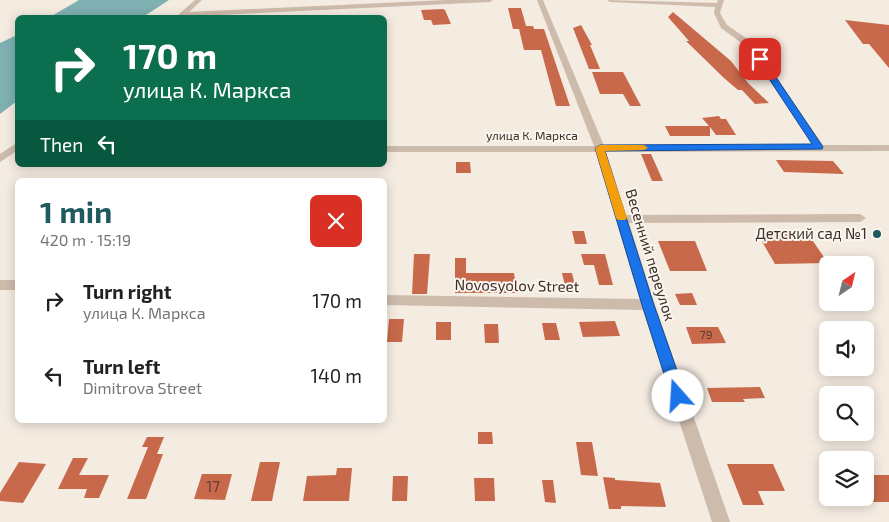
<!DOCTYPE html>
<html lang="en">
<head>
<meta charset="utf-8">
<style>
	body { margin:0; font-family:"Exo 2",sans-serif; background:#f6f6f6; color:#222; height:100vh; display:flex; flex-direction:column; font-size:19px; white-space:nowrap }
	* { box-sizing:border-box; margin:0 }
	p { font-size:16px; color:#767676 }
	.icon { flex:none; width:28px; height:28px; fill:none; stroke:currentColor; stroke-width:2; stroke-linecap:round; stroke-linejoin:round }
	.map { position:relative; flex:1; overflow:hidden }
	.sheet { position:absolute; left:15px; top:178px; width:372px; height:245px; display:flex; flex-direction:column; background:#fff; border-radius:8px; box-shadow:0 2px 12px #0003 }
	.sheet>* { flex:none }
	.guide { position:absolute; left:15px; top:15px; width:372px; height:152px; border-radius:8px; box-shadow:0 2px 12px #0003; background:#0b6e4f; color:#fff; overflow:hidden }
	.needle { width:32px; rotate:35deg }
	.tools { position:absolute; left:819px; top:256px; display:grid; gap:10px }
	.tools a { display:grid; place-items:center; width:55px; height:55px; border-radius:8px; background:#fff; box-shadow:0 2px 12px #0003; font-size:25px }
	.pin { position:absolute; display:grid; place-items:center; width:42px; height:42px; color:#fff; margin:-21px; border-radius:10px; box-shadow:0 2px 8px #0006 }
	.me { position:absolute; width:55px; margin:-28px; rotate:341deg; stroke-linejoin:round; filter:drop-shadow(0 0 4px #0008) }
	.turn { display:flex; align-items:center; gap:18px; height:105px; padding:0 25px; font-size:22px }
	.turn .icon { width:65px; height:65px; stroke-width:2.5 }
	.turn b { display:block; font-size:35px; line-height:42px }
	.then { display:flex; align-items:center; height:48px; padding:0 25px; background:#0003; gap:10px; font-size:19px }
	.round { display:grid; place-items:center; flex:none; width:52px; height:52px; border-radius:8px; background:#f6f6f6 }
	.summary { display:flex; align-items:center; justify-content:space-between; height:85px; padding:0 25px }
	h1 { font-size:30px; font-weight:700; line-height:38px; color:#1f5a5e }
	ul { padding:0; list-style:none }
	li { display:flex; align-items:center; gap:15px; height:75px; padding:0 25px }
	li div { flex:1 }
	li b { display:block; font-size:19px }
	li em { font-style:normal }
	.map>svg:first-child { display:block }
	.water { fill:#7fb0b2 }
	.building { fill:#c8694b }
	.lines { fill:none; stroke-linecap:round; stroke-linejoin:round }
	.street { fill:#cdbbac; fill-rule:evenodd }
	.route { fill:#1a73e8; stroke:#114b97 }
	.slow { fill:#f59e0b }
	.poi-dot { fill:#1f5a5e; stroke:#fbf5ee; stroke-width:2 }
	.labels { text-anchor:middle; stroke-width:4; stroke-linejoin:round; paint-order:stroke }
	.far-street-label { font-size:12px; fill:#3b302b; stroke:#fbf5ee }
	.number-label { font-size:12px; fill:#5e3e33 }
	.poi-label { font-size:15px; fill:#3b302b; stroke:#fbf5ee; text-anchor:end }
	.street-label { font-size:15px; fill:#3b302b; stroke:#fbf5ee }
	.near-number-label { font-size:15px; fill:#5e3e33 }
</style>
</head>
<body>
<div class="map">
<svg width="889" height="522" viewBox="0 0 889 522">
	<rect width="100%" height="100%" fill="#f4ebe1"/>
	<!-- water -->
	<path class="water" d="M79 0H169L143 17H50Z
		M17 35V101L0 114V43Z"/>
	<!-- building -->
	<path class="building" d="M508 8H521L526 26H533L534 29H544L570 106H556L541 50H524L519 29H513Z
		M443 9 445 10 451 24 433 25 431 20H424L421 10Z
		M673 12 731 61 748 83 769 103 755 104 742 90H738L724 78 686 41H689L668 17Z
		M845 20 889 25V68L869 44H863Z
		M581 25 592 45H590L600 69H589L573 28Z
		M592 72H623L641 106H630L623 94H600Z
		M719 116 721 119H726L736 135H716L710 127V136H670L665 126H709L702 118Z
		M641 154H651L663 181H652Z
		M776 160 833 161 844 174 784 172Z
		M456 162H470L471 173H456Z
		M572 231H584L587 244H575Z
		M790 231H806L828 263 775 264 757 233H792Z
		M658 241H695L707 271H670Z
		M414 254H430L427 294H412Z
		M581 254H605L613 285H599L594 265H584Z
		M455 258H466V273H514L517 293H455Z
		M562 273H572L576 290H566Z
		M692 293 697 305H680L675 294Z
		M389 319H404L402 342H387Z
		M615 321 620 336 583 337 579 322Z
		M436 322H451V340H436Z
		M542 323H556L560 340H545Z
		M484 324H498L499 343H485Z
		M686 327H718L726 343 692 344Z
		M760 387 765 398 743 399 745 402H712L707 388Z
		M478 432H492L493 444H478Z
		M147 437H164L157 454H163L146 499H127L148 447H142Z
		M576 442H592L598 476 581 475Z
		M73 458H88L79 475H109L99 498H84L87 489H58Z
		M19 462 46 464 23 503 0 501V493Z
		M260 462H280L272 501H251Z
		M727 464H773L785 491H758L764 505H743Z
		M337 468H352L349 501H303L307 476 336 475Z
		M202 474H232L225 500 194 499Z
		M865 475H889V502H871L865 490Z
		M393 476H408L407 501H392Z
		M603 477 615 478V480L660 483 666 507 621 506V509H609Z
		M474 478H494L495 501H475Z
		M542 480H553L556 503 545 502Z"/>
	<g class="lines">
		<!-- street -->
		<path class="street" d="M195 0H202L189 12 446 0H493L490 2 178 17V15Z
			M537 0H543L604 146 813 145 747 47 721 28 714 13 715 7 610 2 607 0 717 3 718 0H724L720 13 727 25 753 43 823 145H889V151L606 152 626 215 860 214 866 218 860 222 629 223 655 305 730 522H712L643 310 385 305V295L640 299 596 152H385V146H594Z
			M18 142V150L0 162V154Z
			M0 280H18V290H0Z"/>
	</g>
	<!-- route -->
	<path class="route" d="M760 57 763 58 823 147 822 149 605 151 654 305 686 396 683 400 678 402 674 400 671 396 642 305 595 148 600 145 812 144 756 59Z"/>
	<!-- slow -->
	<path class="slow" d="M600 145H644L648 148 644 150 605 151 627 218 625 220H618L616 218 595 148Z"/>
	<!-- markers -->
	<circle class="poi-dot" cx="877" cy="234" r="5"/>
	<g class="labels">
		<!-- far-street labels -->
		<g class="far-street-label">
			<text x="532" y="140">улица К. Маркса</text>
		</g>
		<!-- number labels -->
		<g class="number-label">
			<text x="706" y="339">79</text>
		</g>
		<!-- poi labels -->
		<g class="poi-label">
			<text x="867" y="239">Детский сад №1</text>
		</g>
		<!-- street labels -->
		<g class="street-label">
			<text transform="translate(650 255) rotate(73)" y="5">Весенний переулок</text>
			<text transform="translate(517 286) rotate(1)" y="5">Novosyolov Street</text>
		</g>
		<!-- near-number labels -->
		<g class="near-number-label">
			<text x="213" y="492">17</text>
		</g>
	</g>
</svg>
<div class="tools">
<a><svg class="needle" viewBox="-14 -14 28 28"><path d="M0-13l5 13h-10z" fill="#e53935"/><path d="M0 13l5-13h-10z" fill="#767676"/></svg></a>
<a><svg class="icon" aria-label="sound" viewBox="0 0 24 24"><path d="M4 9h4l5-4v14l-5-4H4zM17 9q2 3 0 6"/></svg></a>
<a><svg class="icon" aria-label="search" viewBox="0 0 24 24"><circle cx="10" cy="10" r="6"/><path d="M15 15l6 6"/></svg></a>
<a><svg class="icon" aria-label="layers" viewBox="0 0 24 24"><path d="M12 4l9 5-9 5-9-5zM3 14l9 5 9-5"/></svg></a>
</div>
<div class="pin" style="left:760px;top:59px;background:#d93025"><svg class="icon" aria-label="arrive" viewBox="0 0 24 24"><path d="M6 21V4h12l-3 4 3 4H6"/></svg></div>
<svg class="me" style="left:678px;top:396px" viewBox="-20 -20 40 40"><circle r="19" fill="#fff"/><path d="M0-13L10 11 0 6-10 11z" fill="#1a73e8"/></svg>
<div class="guide">
<div class="turn"><svg class="icon" aria-label="right" viewBox="0 0 24 24"><path d="M7 20v-9h11M14 6l5 5-5 5"/></svg><div><b>170 m</b>улица К. Маркса</div></div>
<div class="then">Then<svg class="icon" aria-label="left" viewBox="0 0 24 24"><path d="M17 20v-9H6M10 6l-5 5 5 5"/></svg></div>
</div>
<section class="sheet">
<div class="summary"><div><h1>1 min</h1><p>420 m · 15:19</p></div><a class="round" style="background:#d93025;color:#fff"><svg class="icon" aria-label="close" viewBox="0 0 24 24"><path d="M6 6l12 12M18 6L6 18"/></svg></a></div>
<ul>
<li><svg class="icon" aria-label="right" viewBox="0 0 24 24"><path d="M7 20v-9h11M14 6l5 5-5 5"/></svg><div><b>Turn right</b><p>улица К. Маркса</p></div><em>170 m</em></li>
<li><svg class="icon" aria-label="left" viewBox="0 0 24 24"><path d="M17 20v-9H6M10 6l-5 5 5 5"/></svg><div><b>Turn left</b><p>Dimitrova Street</p></div><em>140 m</em></li>
</ul>
</section>
</div>
</body>
</html>
